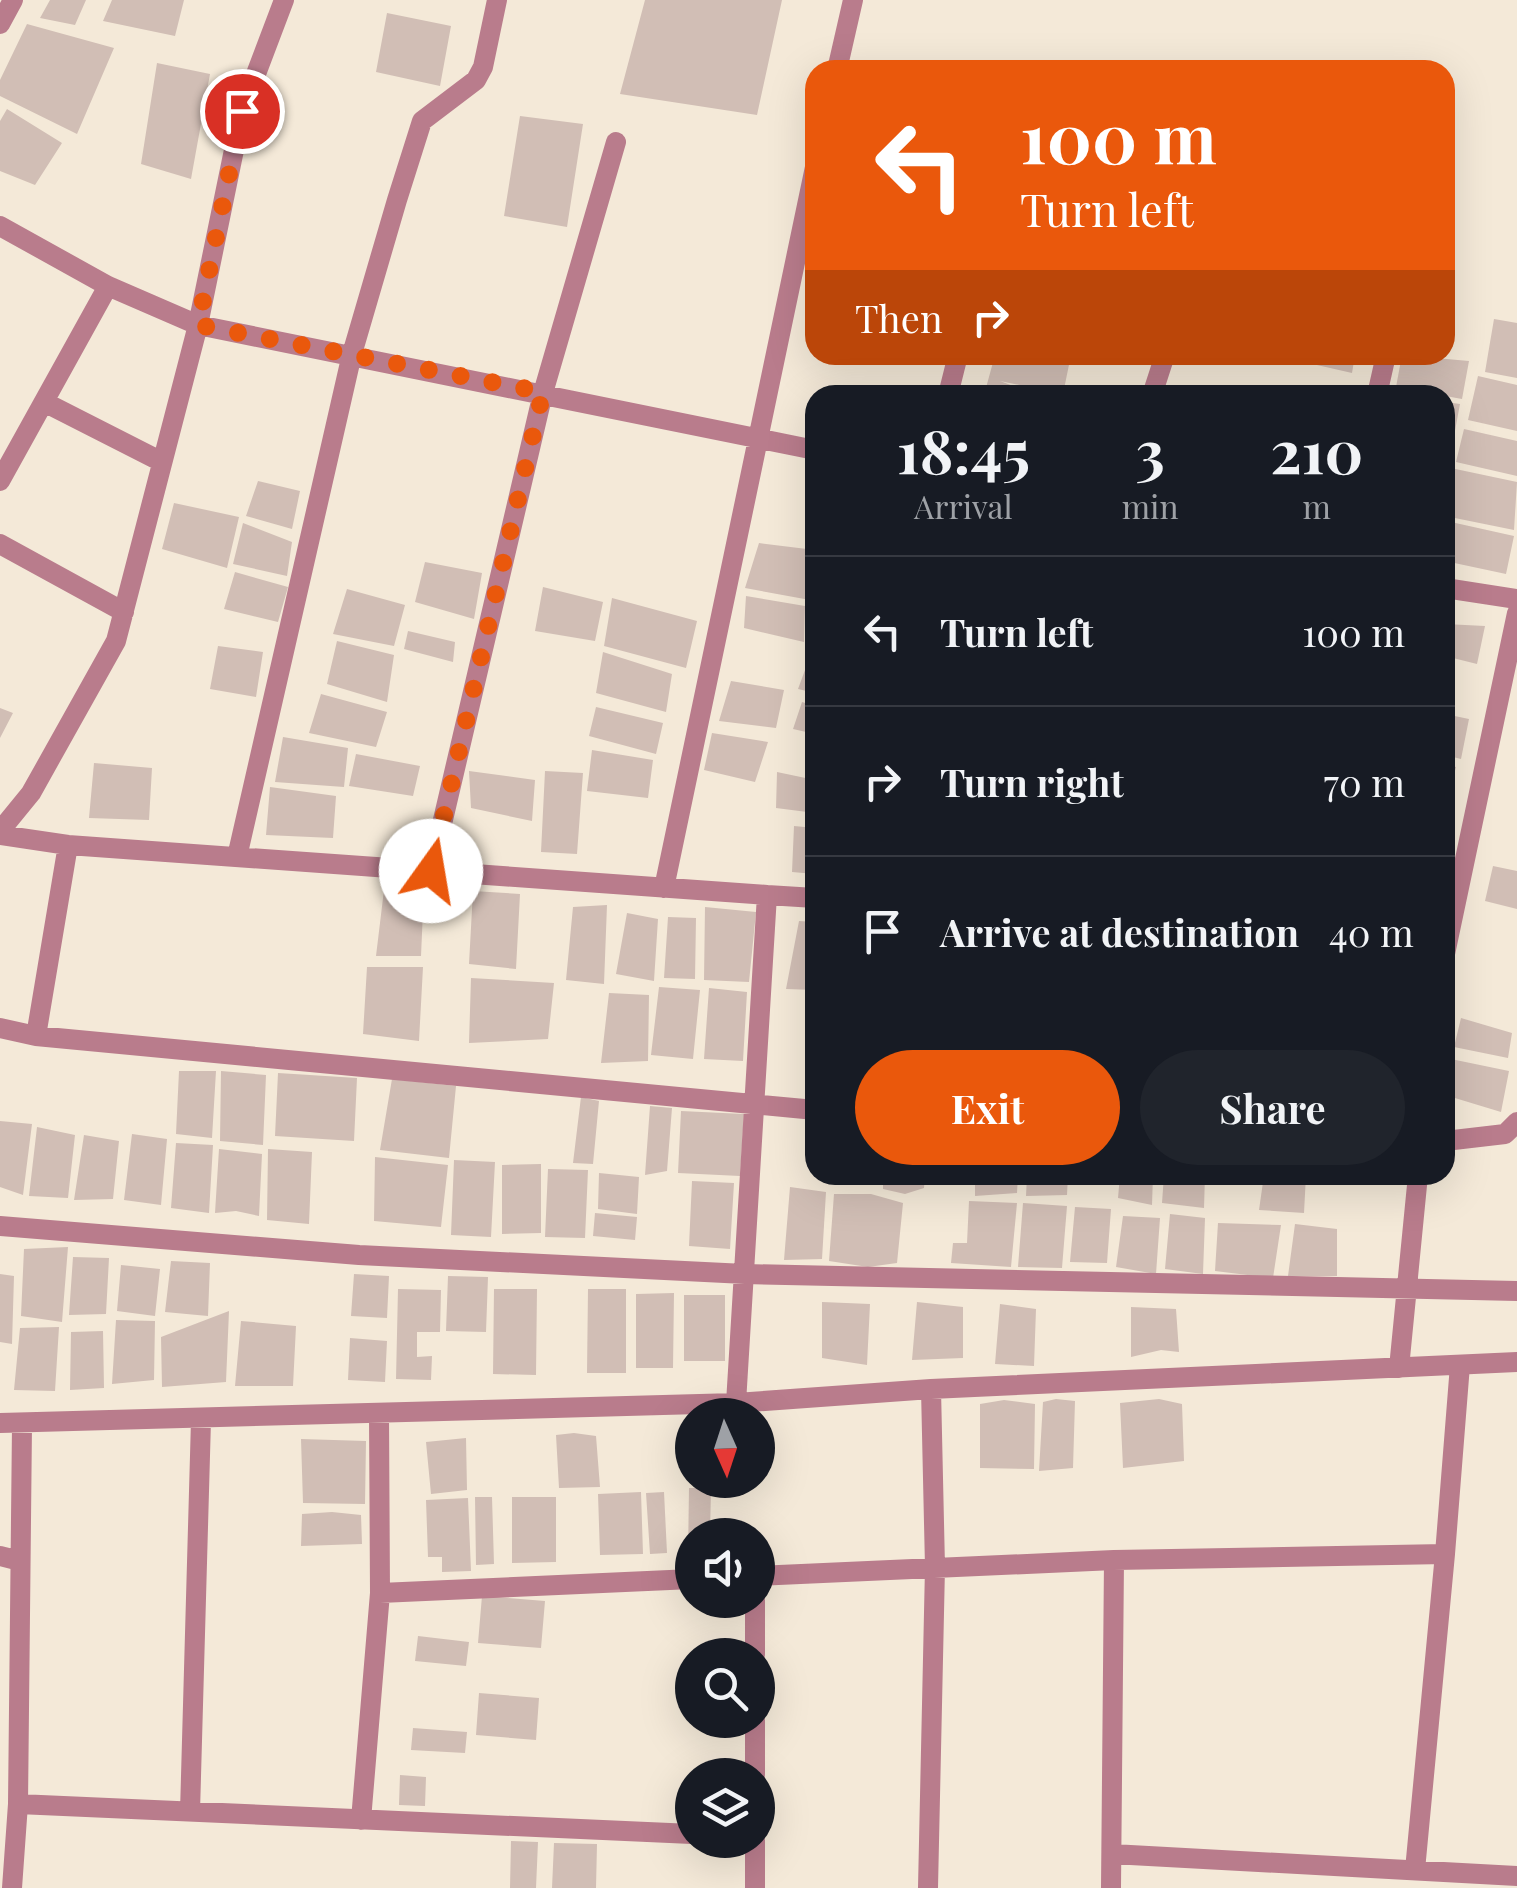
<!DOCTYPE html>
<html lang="en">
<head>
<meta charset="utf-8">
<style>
	body { margin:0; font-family:"Playfair Display",serif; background:#20242c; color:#f1f3f6; height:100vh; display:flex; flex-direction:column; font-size:38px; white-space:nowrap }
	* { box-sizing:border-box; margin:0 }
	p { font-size:32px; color:#9ea1a6 }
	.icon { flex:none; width:55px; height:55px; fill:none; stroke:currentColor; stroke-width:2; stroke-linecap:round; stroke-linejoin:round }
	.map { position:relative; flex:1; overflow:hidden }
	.details { position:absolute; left:805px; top:385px; width:650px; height:800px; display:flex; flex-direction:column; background:#171b24; border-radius:30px; box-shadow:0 10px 40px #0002 }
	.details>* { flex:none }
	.top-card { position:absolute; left:805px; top:60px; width:650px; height:305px; border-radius:30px; box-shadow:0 10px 40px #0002; background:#ea580c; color:#fff; overflow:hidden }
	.needle { width:65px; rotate:177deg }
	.tools { position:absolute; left:675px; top:1398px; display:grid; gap:20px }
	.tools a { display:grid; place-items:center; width:100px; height:100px; border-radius:50%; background:#171b24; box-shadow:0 10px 40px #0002; font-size:50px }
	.pin { position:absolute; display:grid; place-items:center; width:85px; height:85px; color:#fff; margin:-42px; border:5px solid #fff; border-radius:50%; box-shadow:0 2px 10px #0007 }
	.me { position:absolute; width:110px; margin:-55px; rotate:13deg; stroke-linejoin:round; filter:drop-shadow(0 0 8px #0008) }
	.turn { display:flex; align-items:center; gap:35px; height:210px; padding:0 50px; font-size:45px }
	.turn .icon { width:130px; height:130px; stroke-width:2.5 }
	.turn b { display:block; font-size:70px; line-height:85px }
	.then { display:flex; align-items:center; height:95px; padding:0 50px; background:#0003; gap:20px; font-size:38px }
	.eta { display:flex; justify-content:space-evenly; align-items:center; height:170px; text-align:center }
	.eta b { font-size:60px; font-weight:700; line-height:70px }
	.action { display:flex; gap:20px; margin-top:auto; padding:20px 50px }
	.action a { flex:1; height:115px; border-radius:60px; background:#ea580c; color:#fff; font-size:40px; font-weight:700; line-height:115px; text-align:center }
	.action a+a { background:#20242c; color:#f1f3f6 }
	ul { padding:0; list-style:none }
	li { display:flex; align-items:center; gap:30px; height:150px; padding:0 50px; border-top:2px solid #363941 }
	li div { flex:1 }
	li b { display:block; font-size:38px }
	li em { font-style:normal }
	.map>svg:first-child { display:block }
	.building { fill:#d1beb5 }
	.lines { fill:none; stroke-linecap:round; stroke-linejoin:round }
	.minor { stroke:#b97c8c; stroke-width:20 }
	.route { stroke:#ea580c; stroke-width:18; stroke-dasharray:0 32.4 }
</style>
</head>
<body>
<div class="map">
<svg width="1517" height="1888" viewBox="0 0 1517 1888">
	<rect width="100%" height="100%" fill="#f4e9d8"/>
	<!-- building -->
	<path class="building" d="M50 0H86L75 25 40 18Z
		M112 0H184L175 36 103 21Z
		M645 0H782L757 115 620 94Z
		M387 13 451 26 440 86 376 72Z
		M27 24 114 48 77 134 0 96V80Z
		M157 63 210 74 191 179 141 164Z
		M7 109 62 143 35 185 0 171V121Z
		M520 116 583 124 567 227 504 216Z
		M1494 319 1517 323V378L1485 372Z
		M995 355H1071L1063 394 1000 381 1037 395H984Z
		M1114 355H1142L1140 362Z
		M1273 355H1355L1352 373Z
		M1402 355 1469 361 1462 399 1396 387Z
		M1478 376 1517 385V431L1468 420Z
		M1445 402 1460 404 1454 436 1445 435Z
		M1464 429 1517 441V476L1456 462Z
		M1446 467 1517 482 1514 530 1445 516Z
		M258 481 300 491 292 529 246 516Z
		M174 503 239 517 227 568 162 549Z
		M1451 522 1514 536 1506 574 1445 561Z
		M243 523 292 542 287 576 233 564Z
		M759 543 815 550 810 600 745 588Z
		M425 562 482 573 474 619 415 602Z
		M235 572 288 587 278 622 224 609Z
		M543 587 603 602 595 641 535 631Z
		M347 589 405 605 394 646 333 634Z
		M746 596 805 606 804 642 744 628Z
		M612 598 697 621 686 668 604 646Z
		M1445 624 1485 626 1477 664 1445 656Z
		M408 631 455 642 453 662 404 649Z
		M337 641 394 655 387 702 327 684Z
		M218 646 263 652 256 697 210 689Z
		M812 651 815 652V693L798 689Z
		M603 652 672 674 666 712 596 693Z
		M731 681 784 690 776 728 719 721Z
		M321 694 387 712 376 747 309 733Z
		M802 702 815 706V734L793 729Z
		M596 707 663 723 656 754 589 736Z
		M0 708 13 713 0 738Z
		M1445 714 1469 719 1461 759 1445 755Z
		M712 733 768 742 755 782 704 770Z
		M283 737 348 748 344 787 275 782Z
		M592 750 653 760 648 798 587 791Z
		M356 754 420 766 413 796 349 786Z
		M94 763 152 768 149 820 89 818Z
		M1445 764 1456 767 1446 804H1445Z
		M469 771 535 780 532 821 471 808Z
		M545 771 583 773 577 854 541 852Z
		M777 772 815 780V813L776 808Z
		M270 787 336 796 333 838 266 835Z
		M794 826 815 828V874L792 872Z
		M1493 866 1517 871V909L1485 901Z
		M424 888 421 956H376L384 890Z
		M473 891 520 894 516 969 469 964Z
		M607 905 604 984 566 980 573 907Z
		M705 907 756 912 749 982 704 980Z
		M627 913 658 919 654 981 616 974Z
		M668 917 696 918 695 979 664 978Z
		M799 921 815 922V990L786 989Z
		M367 967H423L419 1041 363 1034Z
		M471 978 554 983 548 1039 469 1043Z
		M659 987 700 990 693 1059 651 1055Z
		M709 988 747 992 743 1061 704 1059Z
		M609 993 649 995 648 1061 601 1063Z
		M1461 1018 1512 1033 1508 1058 1454 1047Z
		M1446 1058 1509 1071 1501 1112 1445 1095Z
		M179 1071H216L212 1138 176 1134Z
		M221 1071 266 1075 263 1145 220 1141Z
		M278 1073 357 1078 354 1141 275 1136Z
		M392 1079 456 1086 449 1158 380 1150Z
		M581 1097 599 1101 593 1164 573 1163Z
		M650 1106 672 1108 667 1171 645 1175Z
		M681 1111 744 1114 740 1176 678 1173Z
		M0 1121 32 1124 23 1195 0 1187Z
		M37 1127 75 1135 68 1198 29 1196Z
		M132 1134 167 1139 161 1205 124 1200Z
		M84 1135 119 1141 113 1199 74 1200Z
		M176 1143 213 1145 209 1213 171 1208Z
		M219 1149 262 1154 259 1216 236 1211 215 1213Z
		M268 1149 312 1152 309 1224 267 1220Z
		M375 1157 448 1165 441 1227 374 1221Z
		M454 1160 495 1162 491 1237 451 1235Z
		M541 1164V1233L502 1234V1165Z
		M548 1169 588 1170 585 1238 545 1237Z
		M599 1173 639 1177 637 1214 598 1209Z
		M835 1175H875V1182L835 1184Z
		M883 1175H925L924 1188 905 1194 883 1189Z
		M975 1175H1018L1017 1193 975 1196Z
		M1027 1175H1068L1067 1195 1026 1196Z
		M1120 1175H1153L1152 1205 1118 1198Z
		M1164 1175H1205L1204 1208 1162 1203Z
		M1264 1175H1306L1304 1213 1259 1210Z
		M692 1181 734 1183 730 1249 689 1246Z
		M790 1187 826 1192 822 1259 784 1260Z
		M834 1194H871L903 1203 897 1263 868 1267 829 1261Z
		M969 1201 1017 1203 1011 1267 951 1263 953 1243H967Z
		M1023 1203 1067 1206 1062 1268 1018 1267Z
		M1075 1207 1111 1209 1107 1263 1070 1262Z
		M595 1213 637 1217 635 1240 593 1236Z
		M1170 1214 1205 1218 1203 1274 1165 1269Z
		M1123 1216 1160 1218 1156 1274 1116 1267Z
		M1218 1223 1281 1225 1273 1278 1215 1271Z
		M1295 1224 1337 1229V1276H1288Z
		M68 1247 62 1322 21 1316 24 1249Z
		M73 1257 109 1258 106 1314 69 1315Z
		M171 1261 210 1263 208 1316 165 1312Z
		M121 1265 160 1269 155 1316 117 1311Z
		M0 1274 14 1276 12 1344 0 1342Z
		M354 1274 389 1276 387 1318 351 1316Z
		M448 1276 488 1277 486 1332 446 1331Z
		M398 1289 441 1290 440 1332H417V1357L432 1356 431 1380 396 1379Z
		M494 1289H537L536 1375 493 1374Z
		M588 1289H626V1373H587Z
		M674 1293 673 1368H636V1294Z
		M684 1295H725V1361H684Z
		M822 1302 870 1304 867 1365 822 1358Z
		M917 1302 963 1307V1358L912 1360Z
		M1000 1304 1036 1309 1034 1366 995 1364Z
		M1131 1307 1176 1309 1179 1352 1161 1350 1131 1357Z
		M229 1311 226 1382 162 1387 161 1337Z
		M116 1320 155 1321 154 1380 112 1384Z
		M241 1321 296 1326 293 1386H235Z
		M59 1327 55 1391 14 1390 20 1328Z
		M103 1331 104 1388 70 1390 71 1332Z
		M350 1338 387 1341 385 1382 348 1380Z
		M1056 1399 1075 1401 1073 1468 1039 1471 1043 1402Z
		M1159 1399 1182 1404 1184 1461 1123 1468 1120 1403Z
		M1004 1400 1035 1404 1034 1469 980 1468V1404Z
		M574 1433 596 1436 600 1487 559 1488 556 1435Z
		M466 1438 467 1490 431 1494 426 1442Z
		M301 1439 366 1441 365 1504 303 1503Z
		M689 1488H711L710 1535H692V1557H688Z
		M641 1492 643 1554 600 1555 598 1494Z
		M664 1492 667 1553 650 1554 646 1493Z
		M475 1497H492L494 1564 476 1565Z
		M512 1497H556V1562L512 1563Z
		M468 1498 471 1571 442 1572V1557H428L426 1500Z
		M332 1512 361 1515 362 1544 301 1546 302 1514Z
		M482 1596 545 1601 541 1648 478 1643Z
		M418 1636 469 1642 466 1666 415 1661Z
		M479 1693 539 1698 536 1740 476 1735Z
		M413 1728 467 1732 465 1753 411 1750Z
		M400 1775 426 1777 425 1806 399 1805Z
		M511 1841 538 1842 536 1888H510Z
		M554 1843 597 1844 596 1888H552Z"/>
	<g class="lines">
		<!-- minor -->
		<path class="minor" d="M0 24 13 0
			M837 70 853 0
			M0 226 108 286 198 325 815 450
			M948 395 958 355
			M1152 395 1165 355
			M1377 395 1386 355
			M44 402 162 462
			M0 481 108 286
			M0 544 124 612
			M1445 588 1517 599
			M0 831 31 793 116 641 198 325 242 111 284 0
			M0 835 68 845 767 895 736 1403
			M237 857 352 354 397 200 422 121 476 80 483 67 497 0
			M431 871 543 393 616 142
			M664 888 815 167
			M767 895 815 898
			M1445 954 1517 613
			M0 1028 36 1036 815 1110
			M36 1036 68 845
			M1445 1141 1505 1134 1517 1122
			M0 1226 359 1255 745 1274 1517 1291
			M1399 1368 1418 1175
			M379 1414 380 1593 692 1579
			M0 1423 736 1403 931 1389 1517 1362
			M0 1556 20 1561
			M1114 1560 1445 1554 1460 1365
			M758 1576 1114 1560 1111 1888
			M755 1600V1655
			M755 1720V1775
			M18 1804 22 1425
			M190 1812 201 1420
			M361 1820 380 1593
			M755 1840V1888
			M1112 1854 1517 1876
			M1415 1870 1445 1554
			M12 1888 18 1804 692 1834
			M928 1888 935 1567 931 1389"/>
	</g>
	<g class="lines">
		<!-- route -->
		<path class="route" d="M242 111 198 325 543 392 431 871"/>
	</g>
</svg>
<div class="tools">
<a><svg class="needle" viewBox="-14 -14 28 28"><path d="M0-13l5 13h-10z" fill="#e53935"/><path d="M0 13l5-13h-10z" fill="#9ea1a6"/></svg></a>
<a><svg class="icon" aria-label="sound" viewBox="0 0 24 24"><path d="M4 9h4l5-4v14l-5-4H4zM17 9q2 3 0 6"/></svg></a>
<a><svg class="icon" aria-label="search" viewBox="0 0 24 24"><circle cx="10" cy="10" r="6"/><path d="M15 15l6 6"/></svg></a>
<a><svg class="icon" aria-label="layers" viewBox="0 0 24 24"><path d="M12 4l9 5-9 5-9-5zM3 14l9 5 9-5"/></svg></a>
</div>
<div class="pin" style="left:242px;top:111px;background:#d93025"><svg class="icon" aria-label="arrive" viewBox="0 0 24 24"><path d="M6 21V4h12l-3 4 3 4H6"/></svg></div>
<svg class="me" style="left:431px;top:871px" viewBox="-20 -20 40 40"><circle r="19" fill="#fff"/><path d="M0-13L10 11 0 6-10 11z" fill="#ea580c"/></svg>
<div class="top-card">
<div class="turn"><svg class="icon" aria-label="left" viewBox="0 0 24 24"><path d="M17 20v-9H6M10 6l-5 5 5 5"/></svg><div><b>100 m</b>Turn left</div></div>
<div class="then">Then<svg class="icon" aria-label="right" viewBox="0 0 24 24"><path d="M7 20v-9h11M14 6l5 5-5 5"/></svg></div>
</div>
<section class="details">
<div class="eta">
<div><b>18:45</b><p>Arrival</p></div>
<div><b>3</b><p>min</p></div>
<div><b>210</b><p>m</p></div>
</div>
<ul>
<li><svg class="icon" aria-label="left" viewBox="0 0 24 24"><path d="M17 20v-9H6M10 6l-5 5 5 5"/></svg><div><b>Turn left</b></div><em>100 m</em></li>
<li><svg class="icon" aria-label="right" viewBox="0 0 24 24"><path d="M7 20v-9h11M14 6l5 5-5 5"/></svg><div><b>Turn right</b></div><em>70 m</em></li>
<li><svg class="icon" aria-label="arrive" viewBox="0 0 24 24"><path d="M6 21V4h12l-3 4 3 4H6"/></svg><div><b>Arrive at destination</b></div><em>40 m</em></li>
</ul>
<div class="action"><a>Exit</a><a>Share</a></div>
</section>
</div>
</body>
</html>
